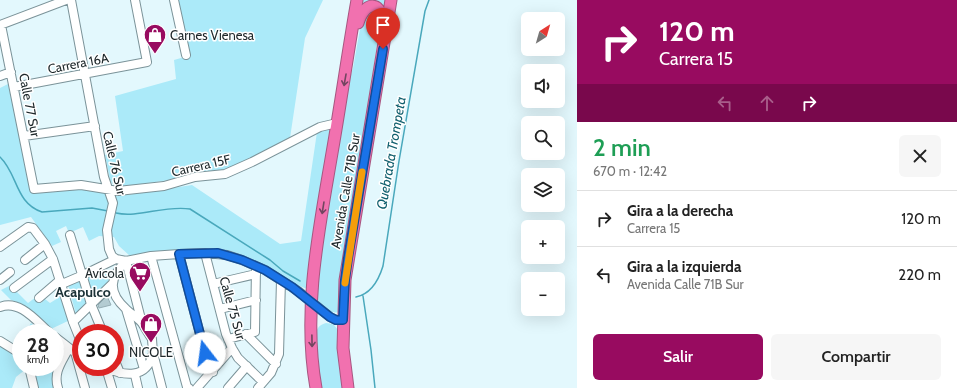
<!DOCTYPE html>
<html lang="es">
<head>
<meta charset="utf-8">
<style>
	body { margin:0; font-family:Cabin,sans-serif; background:#f6f6f6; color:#222; height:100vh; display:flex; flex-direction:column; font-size:15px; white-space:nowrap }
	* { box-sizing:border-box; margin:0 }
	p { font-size:13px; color:#767676 }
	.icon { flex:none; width:22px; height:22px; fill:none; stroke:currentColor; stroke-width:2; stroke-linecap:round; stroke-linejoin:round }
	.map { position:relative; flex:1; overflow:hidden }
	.drawer { display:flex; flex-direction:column; background:#fff; width:380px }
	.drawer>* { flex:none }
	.top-card { background:#980b60; color:#fff; overflow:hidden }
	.needle { width:26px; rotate:37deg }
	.fabs { position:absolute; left:521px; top:12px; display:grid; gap:8px }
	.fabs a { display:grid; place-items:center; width:44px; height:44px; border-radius:6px; background:#fff; box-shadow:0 4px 16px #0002; font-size:20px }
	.speed { position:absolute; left:12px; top:324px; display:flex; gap:8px; font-size:20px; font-weight:700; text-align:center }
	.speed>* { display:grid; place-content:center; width:52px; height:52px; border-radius:50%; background:#fff; box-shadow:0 4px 16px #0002; line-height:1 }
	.speed small { font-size:10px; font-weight:400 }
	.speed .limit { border:6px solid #d22; background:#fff; color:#111 }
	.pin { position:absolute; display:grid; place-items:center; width:34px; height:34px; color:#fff; margin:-41px -17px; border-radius:50% 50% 50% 0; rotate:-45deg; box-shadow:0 0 4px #0007 }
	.pin .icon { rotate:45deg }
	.me { position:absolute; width:44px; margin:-22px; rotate:345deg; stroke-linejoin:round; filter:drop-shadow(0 0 3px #0008) }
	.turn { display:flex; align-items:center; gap:14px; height:84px; padding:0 16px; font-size:18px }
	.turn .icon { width:52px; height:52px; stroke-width:2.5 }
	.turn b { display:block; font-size:28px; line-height:34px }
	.lanes { display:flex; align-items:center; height:38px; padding:0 16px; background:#0003; justify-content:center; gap:20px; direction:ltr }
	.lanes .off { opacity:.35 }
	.round { display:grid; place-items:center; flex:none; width:42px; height:42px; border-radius:6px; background:#f6f6f6 }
	.overview { display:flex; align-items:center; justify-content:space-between; height:68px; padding:0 16px }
	h1 { font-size:24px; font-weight:600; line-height:30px; color:#1e9e55 }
	.cta { display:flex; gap:8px; margin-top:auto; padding:8px 16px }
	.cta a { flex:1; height:46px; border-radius:6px; background:#980b60; color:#fff; font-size:16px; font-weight:600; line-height:46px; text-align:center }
	.cta a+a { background:#f6f6f6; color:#222 }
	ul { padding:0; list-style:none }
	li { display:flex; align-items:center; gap:12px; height:56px; padding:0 16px; border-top:1px solid #e0e0e0 }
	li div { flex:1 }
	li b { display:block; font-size:15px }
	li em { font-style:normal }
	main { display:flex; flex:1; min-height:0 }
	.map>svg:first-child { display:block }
	.green { fill:#abeaf9 }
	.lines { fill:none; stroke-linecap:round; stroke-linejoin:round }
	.stream { stroke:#49a8bc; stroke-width:1.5 }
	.building { fill:#b3ccd2; stroke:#96aeb5 }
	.minor-casing { stroke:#7b9399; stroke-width:10 }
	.highway-casing { stroke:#a75781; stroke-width:13 }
	.minor { stroke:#fff; stroke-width:8 }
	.highway { stroke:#f171af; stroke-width:11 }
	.oneway { stroke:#724560 }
	.route-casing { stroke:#114b97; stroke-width:10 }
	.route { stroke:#1a73e8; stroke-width:7 }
	.slow { stroke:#f59e0b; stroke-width:7 }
	.labels { text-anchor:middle; stroke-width:3; stroke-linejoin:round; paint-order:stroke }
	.poi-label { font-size:13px; fill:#1e282b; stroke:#fff; text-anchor:start }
	.street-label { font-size:13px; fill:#1e282b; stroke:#fff }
	.water-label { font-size:14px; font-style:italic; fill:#13616f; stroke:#fff }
	.neighbourhood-label { font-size:14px; font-weight:bold; fill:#1c3237; stroke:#fff }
</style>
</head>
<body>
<main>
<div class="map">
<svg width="577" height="388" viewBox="0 0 577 388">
	<rect width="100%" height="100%" fill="#e3f8fd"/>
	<!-- green -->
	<path class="green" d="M178 0H323L305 38 290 138 260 154 217 173 121 187C116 185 112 185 110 180L105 155 123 151 115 96 176 79 174 60 188 56Z
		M361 0H385V9C376 2 369 0 360 6Z
		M368 10 376 11 380 23 340 312C330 315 321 305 315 298L316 279 347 87 353 68 362 18Z
		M8 84 32 190 77 188 120 195H127L192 185 280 244 301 241 317 132 332 128 307 289C300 286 292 283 285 279 277 274 270 268 262 264 222 242 174 250 130 256L119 246 114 237 99 236 89 241 83 227 69 233 66 226 56 231 61 242 52 246 31 217 0 225V88Z
		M105 269 109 283 76 314 68 285Z
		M9 286 15 290 28 303 36 297 41 303 45 299 50 303 63 295 70 320 51 329 22 304 11 300 1 290Z
		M31 323 44 333H25Z
		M326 323 333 324 339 331 345 388H321C319 375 311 338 318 328 320 325 323 324 326 323Z
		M55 341 65 349 55 388H37L33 367H55Z
		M0 345 21 357V367H26V369L16 377 12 388H0Z"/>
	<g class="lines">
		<!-- stream -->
		<path class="stream" d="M0 157C18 174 15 203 42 212L92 208 108 211
			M116 213C139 218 164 205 190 209L270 260 283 271 300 281
			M363 296 371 350 375 388
			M356 297C371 294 379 279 383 266L399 161 425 11 429 0"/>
	</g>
	<!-- building -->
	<path class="building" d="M107 296 111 305 99 308 98 305Z"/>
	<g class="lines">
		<!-- minor casing -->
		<g class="minor-casing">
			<path id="minor" d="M71 0 104 177 113 203 107 230 109 249 112 256 116 259 126 261 151 256 179 254 205 253 227 255 242 260 265 270 298 291 330 317 336 320H343
				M174 0 186 55
				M0 25 66 0
				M1 25 34 189 81 185 118 191 164 186 195 177 225 174 252 162 320 127 337 123
				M0 76 11 72
				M14 87 147 62 135 0
				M24 136 95 126
				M70 235 91 304 103 333
				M0 247 28 227 33 228 45 244 53 259 73 322 81 342
				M205 253 226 334 232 348 238 358 263 382
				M179 254 205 353 213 372
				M151 256 187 387 189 388
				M25 260 45 244
				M126 261 142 323 152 339 153 353 162 388
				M126 261C110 277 107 292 126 309 131 314 137 317 142 323
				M0 280 10 272
				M62 284 83 275 116 259
				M213 284 256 274
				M14 288 53 259
				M39 298 60 280
				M0 307C20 299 37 322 50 333
				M126 309 144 369
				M220 309 256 300
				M73 322 112 284
				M246 334 276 364
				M55 337 73 351
				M228 339 255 332 256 266
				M0 341 21 354
				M75 352 85 388
				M115 361 120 373
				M29 367 34 388
				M104 367C124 376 147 380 153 353
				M106 368 112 388
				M135 375 138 388
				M58 388C53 372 62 362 69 348
				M197 388 232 348
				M228 388 247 366
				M258 388 271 373 279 354 281 280"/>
		</g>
		<!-- highway casing -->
		<g class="highway-casing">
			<path id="highway" d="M358 23C365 0 383 0 382 26
				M316 388C302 310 319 230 332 153 341 102 348 51 357 0
				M348 388 343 348 345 280 391 0"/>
		</g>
		<!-- minor -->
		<use href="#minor" class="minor"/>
		<!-- highway -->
		<use href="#highway" class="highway"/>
	</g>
	<!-- one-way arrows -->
	<defs><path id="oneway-shaft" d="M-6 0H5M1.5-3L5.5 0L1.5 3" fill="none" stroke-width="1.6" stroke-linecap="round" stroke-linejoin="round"/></defs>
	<g class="oneway">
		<use href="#oneway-shaft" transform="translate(345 80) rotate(100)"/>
		<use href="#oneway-shaft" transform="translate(323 208) rotate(99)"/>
		<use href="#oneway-shaft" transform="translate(312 341) rotate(89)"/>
	</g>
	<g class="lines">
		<!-- route casing -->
		<g class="route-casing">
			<path id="route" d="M205 353 179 254 218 253 242 260 265 270 292 287 330 317 336 320H343L345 280 348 258 383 49"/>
		</g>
		<!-- route -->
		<use href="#route" class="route"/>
		<!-- slow -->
		<path class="slow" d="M345 283 362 172"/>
	</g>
	<!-- icons -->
	<defs>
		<g id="shop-pin" transform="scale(1.15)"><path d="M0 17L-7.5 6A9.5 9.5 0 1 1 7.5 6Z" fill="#980b60" stroke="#fff"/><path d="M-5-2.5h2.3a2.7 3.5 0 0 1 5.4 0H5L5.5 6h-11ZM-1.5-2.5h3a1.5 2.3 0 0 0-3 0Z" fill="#fff"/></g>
		<g id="supermarket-pin" transform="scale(1.15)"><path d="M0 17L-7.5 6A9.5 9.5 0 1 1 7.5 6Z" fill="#980b60" stroke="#fff"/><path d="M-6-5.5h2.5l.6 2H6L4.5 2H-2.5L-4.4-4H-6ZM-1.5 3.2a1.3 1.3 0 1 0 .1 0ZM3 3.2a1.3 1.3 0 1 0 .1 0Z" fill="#fff"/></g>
	</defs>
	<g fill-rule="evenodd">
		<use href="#shop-pin" x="155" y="35"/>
		<use href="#supermarket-pin" x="140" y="273"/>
		<use href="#shop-pin" x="151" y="324"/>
	</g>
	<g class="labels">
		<!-- poi labels -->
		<g class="poi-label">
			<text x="170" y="40">Carnes Vienesa</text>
			<text x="124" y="278" text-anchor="end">Avícola</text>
			<text x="151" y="357" text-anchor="middle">NICOLE</text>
		</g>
		<!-- street labels -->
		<g class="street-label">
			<text transform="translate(78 63) rotate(-11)" y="5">Carrera 16A</text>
			<text transform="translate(30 105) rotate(79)" y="5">Calle 77 Sur</text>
			<text transform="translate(115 163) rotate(77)" y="5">Calle 76 Sur</text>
			<text transform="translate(201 165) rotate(-13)" y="5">Carrera 15F</text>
			<text transform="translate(345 191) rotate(-80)" y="5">Avenida Calle 71B Sur</text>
			<text transform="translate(233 308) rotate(74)" y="5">Calle 75 Sur</text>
		</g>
		<!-- water labels -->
		<g class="water-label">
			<text transform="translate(391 153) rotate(-80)" y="5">Quebrada Trompeta</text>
		</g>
		<!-- neighbourhood labels -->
		<g class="neighbourhood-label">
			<text x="83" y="297">Acapulco</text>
		</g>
	</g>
</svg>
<div class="fabs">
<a><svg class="needle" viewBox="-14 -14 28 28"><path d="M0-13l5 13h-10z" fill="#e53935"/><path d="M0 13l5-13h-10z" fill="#767676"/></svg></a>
<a><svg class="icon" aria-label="sound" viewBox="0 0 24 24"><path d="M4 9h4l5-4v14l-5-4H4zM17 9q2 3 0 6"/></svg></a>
<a><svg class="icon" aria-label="search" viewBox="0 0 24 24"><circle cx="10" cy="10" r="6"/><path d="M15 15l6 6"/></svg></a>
<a><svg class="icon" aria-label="layers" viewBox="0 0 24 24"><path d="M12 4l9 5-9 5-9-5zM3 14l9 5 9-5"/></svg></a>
<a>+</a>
<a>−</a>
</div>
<div class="speed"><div>28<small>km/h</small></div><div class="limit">30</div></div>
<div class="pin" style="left:383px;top:49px;background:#d93025"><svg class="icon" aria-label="arrive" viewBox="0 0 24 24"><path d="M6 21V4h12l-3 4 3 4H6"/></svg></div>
<svg class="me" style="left:205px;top:353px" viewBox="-20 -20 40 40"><circle r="19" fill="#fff"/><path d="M0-13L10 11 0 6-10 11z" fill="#1a73e8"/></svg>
</div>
<section class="drawer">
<div class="top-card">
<div class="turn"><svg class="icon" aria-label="right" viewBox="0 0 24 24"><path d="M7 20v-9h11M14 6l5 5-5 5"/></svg><div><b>120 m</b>Carrera 15</div></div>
<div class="lanes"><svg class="icon off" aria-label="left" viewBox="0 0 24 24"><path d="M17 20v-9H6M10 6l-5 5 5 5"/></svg><svg class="icon off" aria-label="ahead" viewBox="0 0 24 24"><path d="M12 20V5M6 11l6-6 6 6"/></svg><svg class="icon" aria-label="right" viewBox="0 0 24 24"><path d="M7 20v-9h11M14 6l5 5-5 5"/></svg></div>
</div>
<div class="overview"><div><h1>2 min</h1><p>670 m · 12:42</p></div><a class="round"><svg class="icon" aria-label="close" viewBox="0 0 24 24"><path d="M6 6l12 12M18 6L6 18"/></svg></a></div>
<ul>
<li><svg class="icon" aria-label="right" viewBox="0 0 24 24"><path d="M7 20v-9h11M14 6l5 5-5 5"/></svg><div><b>Gira a la derecha</b><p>Carrera 15</p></div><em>120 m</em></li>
<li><svg class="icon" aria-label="left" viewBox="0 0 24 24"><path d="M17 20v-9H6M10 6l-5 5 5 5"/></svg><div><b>Gira a la izquierda</b><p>Avenida Calle 71B Sur</p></div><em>220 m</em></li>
</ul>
<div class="cta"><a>Salir</a><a>Compartir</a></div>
</section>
</main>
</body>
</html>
